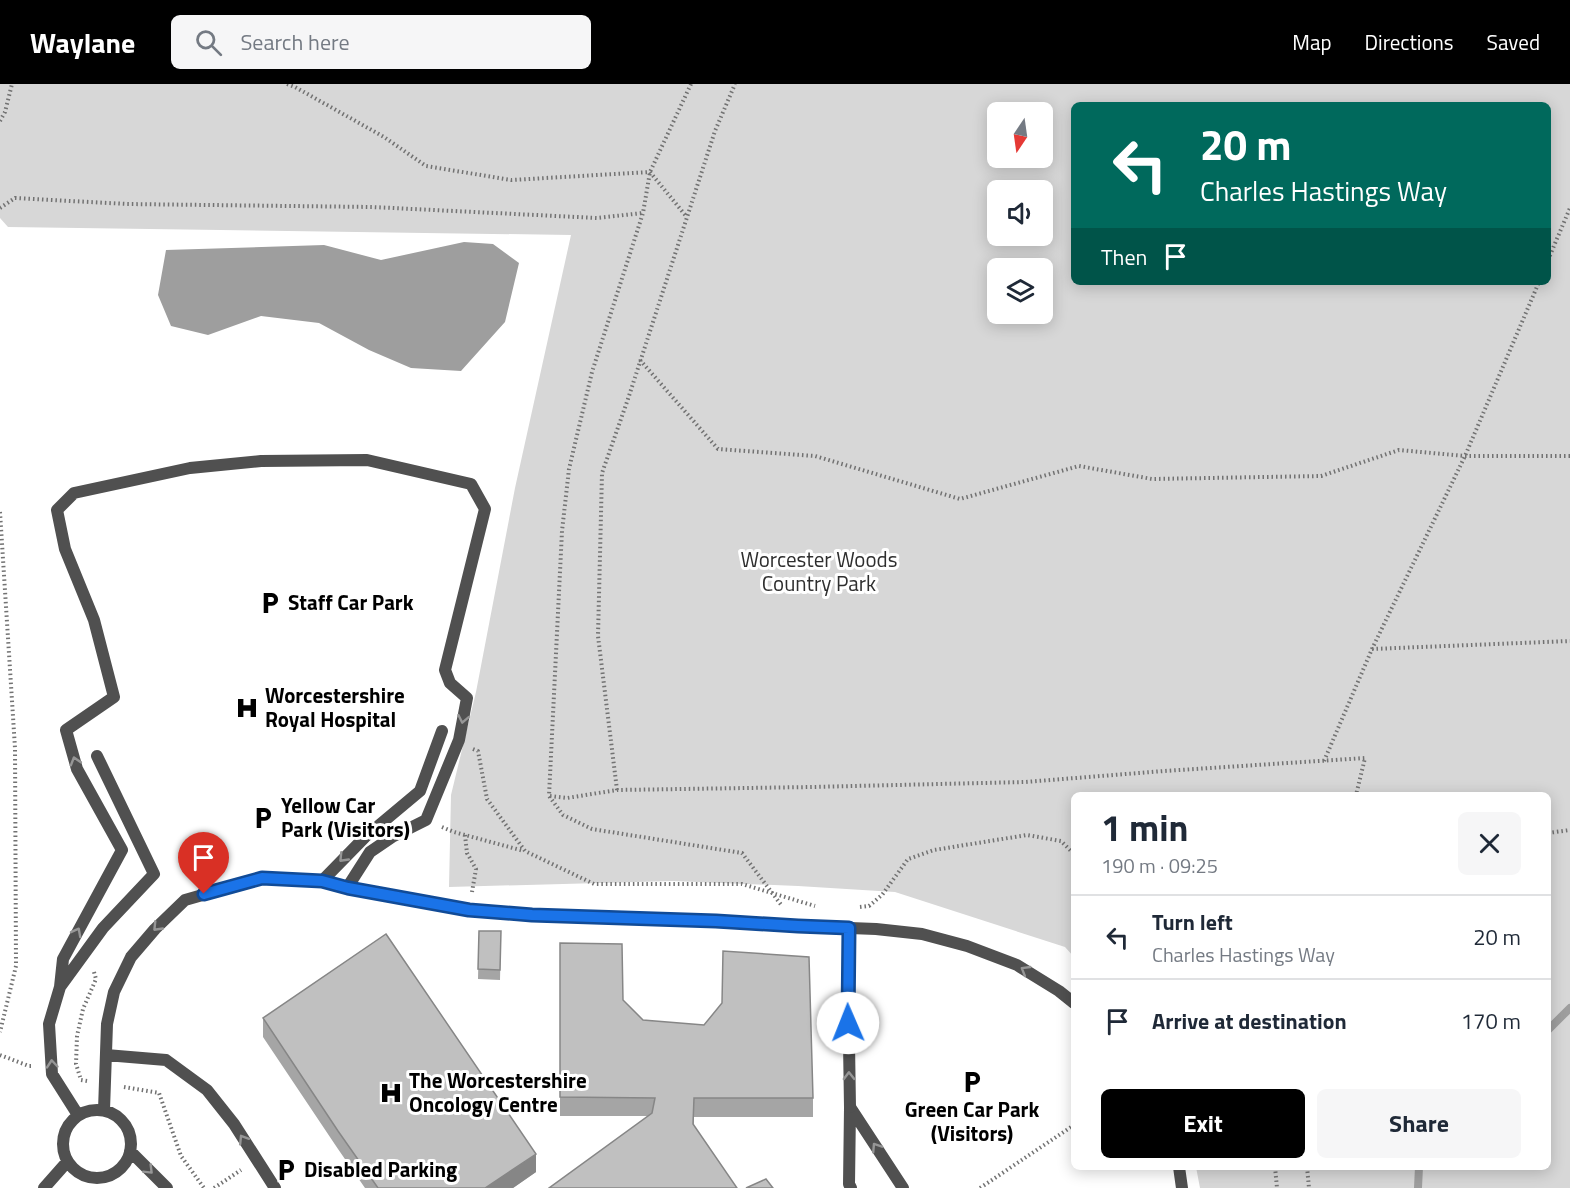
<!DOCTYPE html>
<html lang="en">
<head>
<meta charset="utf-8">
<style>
	body { margin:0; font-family:"Titillium Web",sans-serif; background:#f6f6f7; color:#1f2937; height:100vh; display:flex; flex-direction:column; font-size:22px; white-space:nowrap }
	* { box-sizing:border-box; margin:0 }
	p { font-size:20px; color:#747a83 }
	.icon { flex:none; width:33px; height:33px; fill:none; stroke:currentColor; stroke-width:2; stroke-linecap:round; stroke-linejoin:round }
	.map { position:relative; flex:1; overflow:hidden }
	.panel { position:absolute; left:1071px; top:708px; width:480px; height:378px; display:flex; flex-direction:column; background:#fff; border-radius:9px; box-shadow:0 3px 15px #0003 }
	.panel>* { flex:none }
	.hud { position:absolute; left:1071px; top:18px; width:480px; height:183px; border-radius:9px; box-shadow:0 3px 15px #0003; background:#00695c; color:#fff; overflow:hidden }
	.needle { width:39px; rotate:193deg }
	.fabs { position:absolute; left:987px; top:18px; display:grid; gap:12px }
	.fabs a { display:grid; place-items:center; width:66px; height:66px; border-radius:9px; background:#fff; box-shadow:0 3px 15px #0003; font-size:30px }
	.pin { position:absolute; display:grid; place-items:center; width:51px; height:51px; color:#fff; margin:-62px -26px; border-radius:50% 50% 50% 0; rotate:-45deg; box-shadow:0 0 6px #0007 }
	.pin .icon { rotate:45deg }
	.me { position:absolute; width:66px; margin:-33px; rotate:359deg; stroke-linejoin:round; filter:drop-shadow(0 0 4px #0008) }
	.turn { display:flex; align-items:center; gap:21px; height:126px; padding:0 30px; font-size:27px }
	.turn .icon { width:78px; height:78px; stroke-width:2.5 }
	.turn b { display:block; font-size:42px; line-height:51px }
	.then { display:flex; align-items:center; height:57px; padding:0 30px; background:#0003; gap:12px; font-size:22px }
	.round { display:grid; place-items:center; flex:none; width:63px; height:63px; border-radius:9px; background:#f6f6f7 }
	.headline { display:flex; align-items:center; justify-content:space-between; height:102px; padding:0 30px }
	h1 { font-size:36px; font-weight:700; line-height:45px }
	.action { display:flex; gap:12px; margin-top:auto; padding:12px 30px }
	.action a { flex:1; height:69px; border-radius:9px; background:#000; color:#fff; font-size:24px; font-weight:700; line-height:69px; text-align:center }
	.action a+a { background:#f6f6f7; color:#1f2937 }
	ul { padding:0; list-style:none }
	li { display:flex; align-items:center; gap:18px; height:84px; padding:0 30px; border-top:2px solid #e0e1e3 }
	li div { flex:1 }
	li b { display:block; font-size:22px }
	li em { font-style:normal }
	header { display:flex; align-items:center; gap:36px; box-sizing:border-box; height:84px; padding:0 30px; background:#000; color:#fff }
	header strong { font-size:28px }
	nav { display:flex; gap:33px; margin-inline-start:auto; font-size:21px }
	.search { width:420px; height:54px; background:#f6f6f7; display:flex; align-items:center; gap:15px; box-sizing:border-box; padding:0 21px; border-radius:9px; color:#747a83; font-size:22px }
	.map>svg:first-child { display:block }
	.green { fill:#d7d7d7; fill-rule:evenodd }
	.water { fill:#9e9e9e }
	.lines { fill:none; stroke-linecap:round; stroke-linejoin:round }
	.stream { stroke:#9e9e9e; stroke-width:8 }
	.path { stroke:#727272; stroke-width:4; stroke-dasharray:1.5 3; stroke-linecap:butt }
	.service { stroke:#505050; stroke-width:12 }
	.minor { stroke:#505050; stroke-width:12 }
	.wall { fill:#a5a5a5 }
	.shaded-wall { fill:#868686 }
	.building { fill:#c0c0c0; stroke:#868686; stroke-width:1.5 }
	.oneway { stroke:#969696 }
	.route-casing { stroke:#114b97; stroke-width:15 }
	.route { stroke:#1a73e8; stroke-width:10 }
	.labels { text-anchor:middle; stroke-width:6; stroke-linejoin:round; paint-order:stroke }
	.park-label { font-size:21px; fill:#2e2e2e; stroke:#fff }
	.poi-label { font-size:21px; font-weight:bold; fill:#000; stroke:#fff; text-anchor:start }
</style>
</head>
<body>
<header>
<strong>Waylane</strong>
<div class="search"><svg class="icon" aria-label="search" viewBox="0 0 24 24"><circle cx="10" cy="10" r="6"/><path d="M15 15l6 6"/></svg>Search here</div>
<nav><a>Map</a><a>Directions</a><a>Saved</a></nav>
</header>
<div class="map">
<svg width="1570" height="1104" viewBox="0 0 1570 1104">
	<rect width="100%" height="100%" fill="#fff"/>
	<!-- green -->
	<path class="green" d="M0 0H1570V1104H1200L1196 1083H1548V711H1074V873L1065 863 895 808 798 802 673 797 449 803 451 711 476 608 515 404 571 151 8 143 0 134ZM1074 21H1548V198H1074ZM998 28H1042V74H998ZM998 106H1042V152H998ZM998 184H1042V230H998Z"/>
	<!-- water -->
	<path class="water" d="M464 158 493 160 519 179 505 238 461 287 411 284 369 266 319 239 261 232 208 251 171 242 158 211 166 166 324 161 381 176Z"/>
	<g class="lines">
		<!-- stream -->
		<path class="stream" d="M1548 946 1570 924
			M1418 1104 1419 1083"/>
		<!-- path -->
		<path class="path" d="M287 0 295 3 384 53 426 82 511 96 650 88
			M691 0 650 88 643 129 592 288 569 385 562 447 549 712 563 731 592 745 742 769 782 822
			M0 37 5 28 12 0
			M650 88 686 132
			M0 124 15 114 127 120 372 123 597 134 643 129
			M1548 176 1570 124
			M640 276 718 365 815 372 960 415 1079 382 1152 395 1321 392 1399 366 1465 372H1570
			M0 428 15 664 16 882 0 948
			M1372 565 1570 557
			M473 665 478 667 487 715 525 767 594 800H742L815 822
			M1324 677 1372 565 1465 372 1539 198
			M617 706 598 552 602 389 628 315 715 47 735 0
			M550 712 567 714 617 706 811 703 1025 698 1164 687 1365 674 1356 711
			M442 743 454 748 524 767
			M1548 749 1570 746
			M465 751 467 769 476 785 472 808
			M860 823 869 822 882 811 908 775 934 766 1027 751 1061 757 1074 770
			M0 971 29 982H33
			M87 997 81 996 76 980 77 952 83 925 96 895 94 888
			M124 1003 159 1009 181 1072 204 1104
			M1275 1083 1277 1104
			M1307 1083 1309 1104
			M214 1104 241 1086
			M980 1104 1074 1041"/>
		<!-- service -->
		<path class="service" d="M322 797 365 753 420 707 442 647
			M60 903 63 875 122 766 77 685 66 646 114 613 94 536 65 465 57 426 74 409 190 384 261 377 367 376 471 400 485 425 445 586 450 599 467 614 459 656 426 736 392 753 370 768 347 804
			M106 971 166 976 207 1006 234 1040 275 1104
			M850 1023 903 1104
			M850 1024 849 1100 851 1104
			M104 1026 107 940 114 908 131 873 155 845 185 816 262 794 322 797 347 804 469 826 532 831 716 837 798 842 876 845 922 850 967 862 1017 881 1059 907 1074 919
			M63 1060a34 34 0 1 1 68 0a34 34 0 1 1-68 0Z
			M78 1031 52 990 49 940 60 903 103 844 154 790 97 672
			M130 1067 167 1104
			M1179 1083 1182 1104
			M44 1104 67 1078"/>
		<!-- minor -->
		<path class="minor" d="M849 844 848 895 850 1023"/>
	</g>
	<!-- wall -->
	<path class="wall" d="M479 847H501L500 896 478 895Z
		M560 859 643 936 813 1014V1033H694V1041L647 1032H560Z
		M263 934 536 1088 513 1104H365L338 1065 263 953Z"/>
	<!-- shaded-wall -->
	<path class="shaded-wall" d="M536 1070V1088L513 1104H485Z"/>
	<!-- building -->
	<path class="building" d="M479 847H501L500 886 478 885Z
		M386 850 536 1070 485 1104H378L338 1047 263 934Z
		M560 859 622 860 623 916 643 936 704 941 722 919 723 867 809 873 813 1014H694L693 1040 737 1104H549L652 1029 655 1014 560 1013Z
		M766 1095 773 1104H746Z"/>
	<!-- one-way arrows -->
	<defs><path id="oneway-chevron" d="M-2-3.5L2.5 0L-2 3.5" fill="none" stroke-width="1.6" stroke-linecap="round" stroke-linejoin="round" transform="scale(1.5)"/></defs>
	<g class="oneway">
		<use href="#oneway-chevron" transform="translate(463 635) rotate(101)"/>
		<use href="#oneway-chevron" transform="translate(75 677) rotate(-107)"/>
		<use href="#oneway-chevron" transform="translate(343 774) rotate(134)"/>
		<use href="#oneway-chevron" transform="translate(157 843) rotate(134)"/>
		<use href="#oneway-chevron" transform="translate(77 848) rotate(-62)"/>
		<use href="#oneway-chevron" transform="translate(1025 886) rotate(-149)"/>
		<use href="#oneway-chevron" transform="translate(52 980) rotate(-95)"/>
		<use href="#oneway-chevron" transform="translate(849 992) rotate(-91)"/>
		<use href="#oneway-chevron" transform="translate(243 1055) rotate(-122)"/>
		<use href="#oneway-chevron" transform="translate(876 1063) rotate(-123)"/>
		<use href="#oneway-chevron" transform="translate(149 1086) rotate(45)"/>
	</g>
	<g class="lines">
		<!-- route casing -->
		<g class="route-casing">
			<path id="route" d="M204 810 262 794 322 797 348 804 469 826 532 831 716 837 798 842 849 844 848 939"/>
		</g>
		<!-- route -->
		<use href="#route" class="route"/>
	</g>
	<!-- icons -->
	<defs>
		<g id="parking-bare" transform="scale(1.8)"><path d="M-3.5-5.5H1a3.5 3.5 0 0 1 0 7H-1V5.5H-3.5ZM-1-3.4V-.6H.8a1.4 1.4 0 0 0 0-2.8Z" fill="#000" stroke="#fff" stroke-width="2.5" paint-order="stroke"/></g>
		<g id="hospital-bare" transform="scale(1.8)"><path d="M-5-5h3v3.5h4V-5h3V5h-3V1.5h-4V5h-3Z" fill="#000" stroke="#fff" stroke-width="2.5" paint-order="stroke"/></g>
	</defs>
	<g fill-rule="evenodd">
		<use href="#parking-bare" x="270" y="519"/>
		<use href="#hospital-bare" x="247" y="624"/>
		<use href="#parking-bare" x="263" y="734"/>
		<use href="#parking-bare" x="972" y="998"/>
		<use href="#hospital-bare" x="391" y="1009"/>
		<use href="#parking-bare" x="286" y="1086"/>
	</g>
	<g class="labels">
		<!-- park labels -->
		<g class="park-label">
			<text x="819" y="483">Worcester Woods<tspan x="819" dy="24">Country Park</tspan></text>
		</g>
		<!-- poi labels -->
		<g class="poi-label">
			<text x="288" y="526">Staff Car Park</text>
			<text x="265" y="619">Worcestershire<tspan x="265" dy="24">Royal Hospital</tspan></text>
			<text x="281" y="729">Yellow Car<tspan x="281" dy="24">Park (Visitors)</tspan></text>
			<text x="409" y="1004">The Worcestershire<tspan x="409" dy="24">Oncology Centre</tspan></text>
			<text x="972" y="1033" text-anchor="middle">Green Car Park<tspan x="972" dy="24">(Visitors)</tspan></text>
			<text x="304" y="1093">Disabled Parking</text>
		</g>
	</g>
</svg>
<div class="fabs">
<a><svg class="needle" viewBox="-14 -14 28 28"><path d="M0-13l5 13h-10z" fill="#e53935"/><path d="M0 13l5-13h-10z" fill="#747a83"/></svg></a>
<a><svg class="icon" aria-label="sound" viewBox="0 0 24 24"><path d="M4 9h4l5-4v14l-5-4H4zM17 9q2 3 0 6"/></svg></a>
<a><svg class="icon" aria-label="layers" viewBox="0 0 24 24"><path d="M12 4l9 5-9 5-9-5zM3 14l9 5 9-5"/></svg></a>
</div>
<div class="pin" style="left:204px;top:810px;background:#d93025"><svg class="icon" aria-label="arrive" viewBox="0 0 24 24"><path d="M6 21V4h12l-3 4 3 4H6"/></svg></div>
<svg class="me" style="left:848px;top:939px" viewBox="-20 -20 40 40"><circle r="19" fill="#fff"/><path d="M0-13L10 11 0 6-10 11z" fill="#1a73e8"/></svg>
<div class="hud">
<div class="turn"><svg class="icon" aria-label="left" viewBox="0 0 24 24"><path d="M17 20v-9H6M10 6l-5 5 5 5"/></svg><div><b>20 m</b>Charles Hastings Way</div></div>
<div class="then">Then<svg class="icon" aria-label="arrive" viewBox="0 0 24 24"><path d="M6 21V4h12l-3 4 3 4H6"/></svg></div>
</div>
<section class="panel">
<div class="headline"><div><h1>1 min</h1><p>190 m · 09:25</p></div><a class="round"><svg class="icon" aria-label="close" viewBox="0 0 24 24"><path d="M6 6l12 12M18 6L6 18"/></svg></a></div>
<ul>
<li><svg class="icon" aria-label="left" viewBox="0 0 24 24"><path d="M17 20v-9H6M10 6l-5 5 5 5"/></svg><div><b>Turn left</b><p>Charles Hastings Way</p></div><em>20 m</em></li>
<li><svg class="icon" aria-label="arrive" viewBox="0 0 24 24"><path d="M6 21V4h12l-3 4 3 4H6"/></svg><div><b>Arrive at destination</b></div><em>170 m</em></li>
</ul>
<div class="action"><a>Exit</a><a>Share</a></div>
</section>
</div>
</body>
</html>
